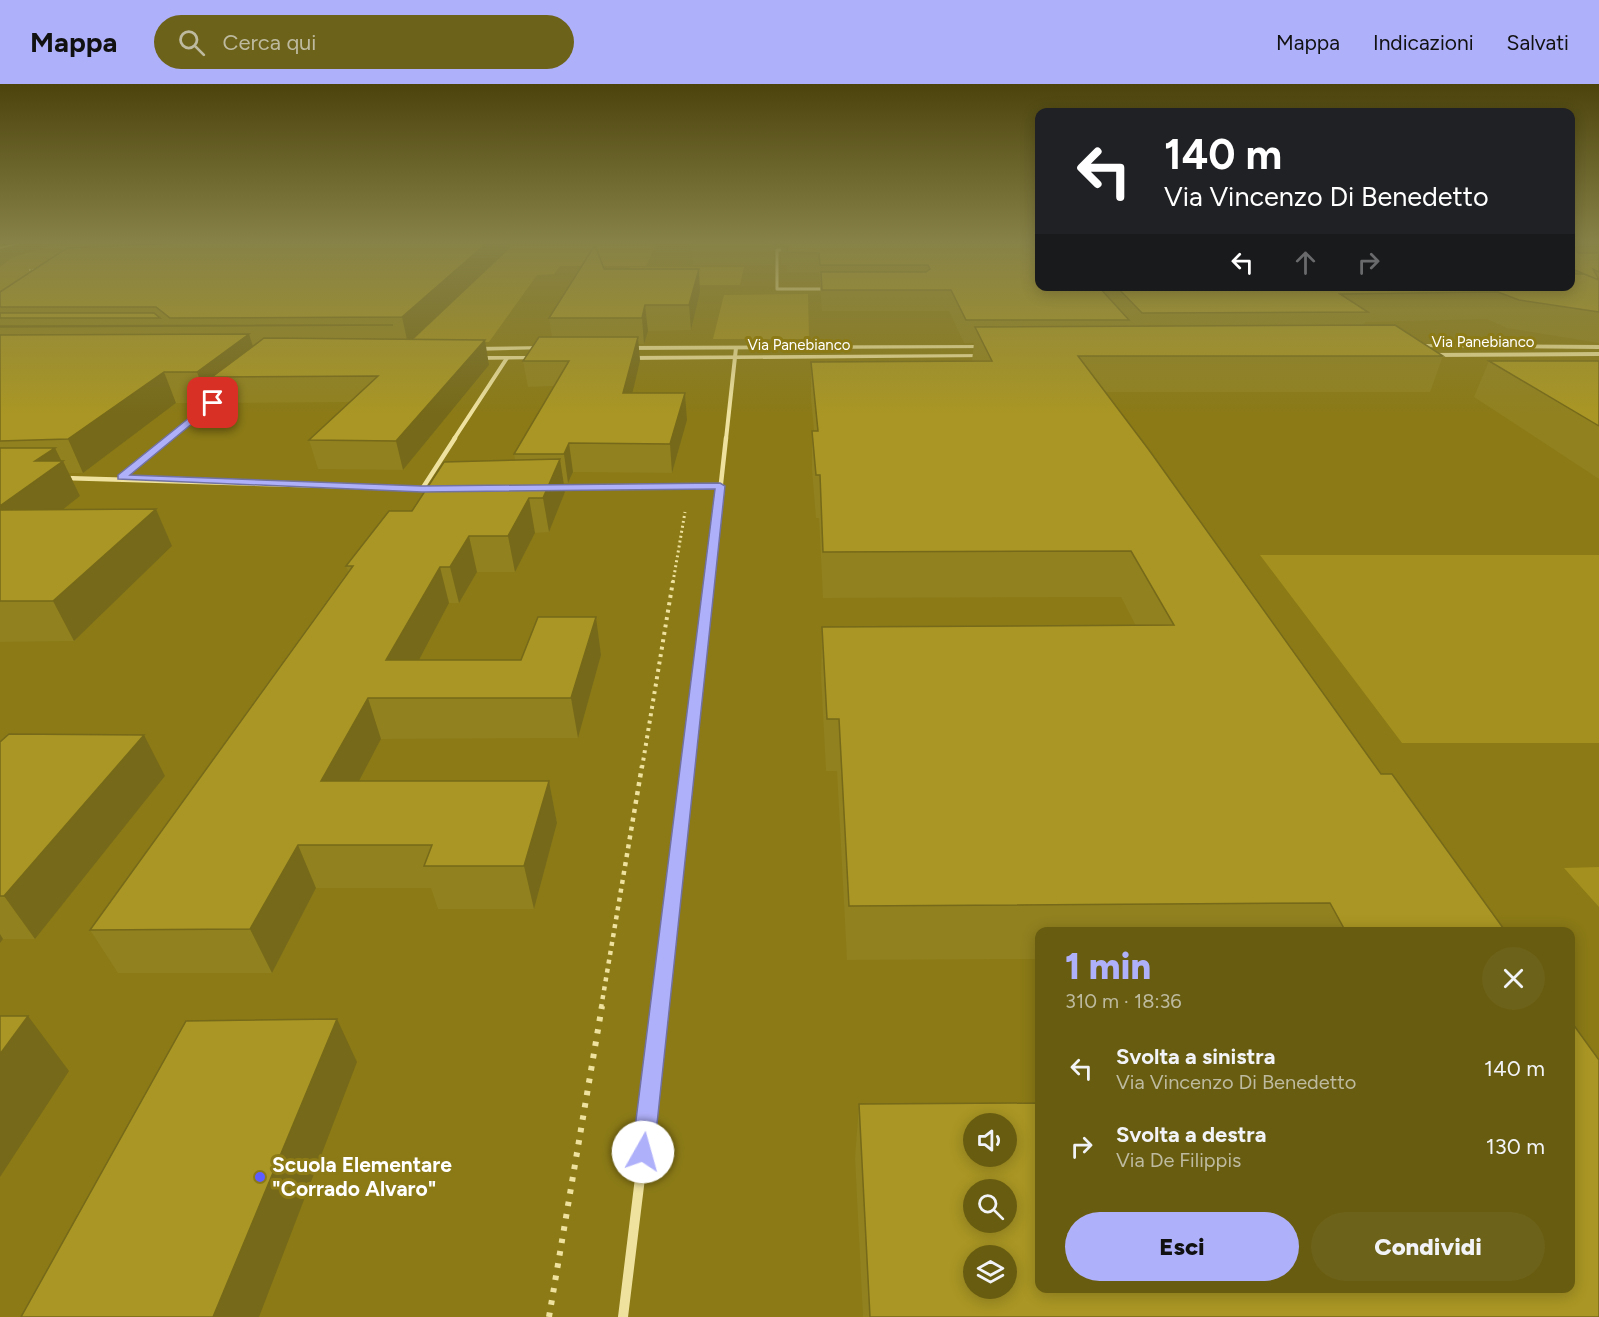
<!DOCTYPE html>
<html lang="it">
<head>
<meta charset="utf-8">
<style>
	body { margin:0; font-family:Figtree,sans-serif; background:#6d6219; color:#f1f3f6; height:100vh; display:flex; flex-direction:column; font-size:22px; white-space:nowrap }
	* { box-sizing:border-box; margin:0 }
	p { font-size:20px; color:#bdba9f }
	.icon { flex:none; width:33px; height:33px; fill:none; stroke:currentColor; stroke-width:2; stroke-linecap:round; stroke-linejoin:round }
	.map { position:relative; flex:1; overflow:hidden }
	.panel { position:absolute; left:1035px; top:843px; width:540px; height:366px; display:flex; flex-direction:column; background:#685c10; border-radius:12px; box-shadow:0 3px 15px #0003 }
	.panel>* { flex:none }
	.guide { position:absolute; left:1035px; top:24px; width:540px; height:183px; border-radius:12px; box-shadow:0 3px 15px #0003; background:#202124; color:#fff; overflow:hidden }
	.fabs { position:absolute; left:963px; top:1029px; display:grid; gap:12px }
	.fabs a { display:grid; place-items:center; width:54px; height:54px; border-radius:50%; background:#685c10; box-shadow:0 3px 15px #0003; font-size:30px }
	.pin { position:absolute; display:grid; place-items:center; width:51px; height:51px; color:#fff; margin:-26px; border-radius:12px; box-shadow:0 3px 9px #0006 }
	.me { position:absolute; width:66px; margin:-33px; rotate:7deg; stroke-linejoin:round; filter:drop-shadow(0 0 4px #0008) }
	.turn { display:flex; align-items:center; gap:21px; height:126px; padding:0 30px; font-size:27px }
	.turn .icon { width:78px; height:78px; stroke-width:2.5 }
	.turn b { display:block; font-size:42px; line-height:51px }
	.lanes { display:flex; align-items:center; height:57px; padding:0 30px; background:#0003; justify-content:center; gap:30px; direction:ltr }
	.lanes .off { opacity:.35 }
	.round { display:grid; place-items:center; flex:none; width:63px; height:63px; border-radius:32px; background:#6d6219 }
	.summary { display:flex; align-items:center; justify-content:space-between; height:102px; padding:0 30px }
	h1 { font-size:36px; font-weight:800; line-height:45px; color:#afb0fa }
	.primary-button { display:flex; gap:12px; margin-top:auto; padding:12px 30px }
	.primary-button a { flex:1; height:69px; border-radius:36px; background:#afb0fa; color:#111; font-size:24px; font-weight:800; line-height:69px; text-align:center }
	.primary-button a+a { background:#6d6219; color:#f1f3f6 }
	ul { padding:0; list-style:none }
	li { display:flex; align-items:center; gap:18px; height:78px; padding:0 30px }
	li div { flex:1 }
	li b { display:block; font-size:22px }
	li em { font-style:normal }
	header { display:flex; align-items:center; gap:36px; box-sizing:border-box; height:84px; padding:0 30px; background:#afb0fa; color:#111 }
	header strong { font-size:28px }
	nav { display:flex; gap:33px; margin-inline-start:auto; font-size:21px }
	.search { width:420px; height:54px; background:#6d6219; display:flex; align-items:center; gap:15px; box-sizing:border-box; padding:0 21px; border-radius:33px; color:#bdba9f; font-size:22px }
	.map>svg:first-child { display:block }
	.green { fill:#a4901e }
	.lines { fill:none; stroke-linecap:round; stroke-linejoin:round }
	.path-far4 { stroke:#efe29f; stroke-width:1.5; stroke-dasharray:1.5 2; stroke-linecap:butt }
	.path-far3 { stroke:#efe29f; stroke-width:3; stroke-dasharray:2 3; stroke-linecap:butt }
	.path-far2 { stroke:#efe29f; stroke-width:4; stroke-dasharray:3 4.5; stroke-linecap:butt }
	.path-far1 { stroke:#efe29f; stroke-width:4.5; stroke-dasharray:4 5; stroke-linecap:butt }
	.path { stroke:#efe29f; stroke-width:6; stroke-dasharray:4.5 8; stroke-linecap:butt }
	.minor-far5 { stroke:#efe29f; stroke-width:3 }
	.minor-far4 { stroke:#efe29f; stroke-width:4 }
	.minor-far3 { stroke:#efe29f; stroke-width:4.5 }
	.minor-far2 { stroke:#efe29f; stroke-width:6 }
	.minor-far1 { stroke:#efe29f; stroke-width:8 }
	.minor { stroke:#efe29f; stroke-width:10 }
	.tertiary { fill:#efe29f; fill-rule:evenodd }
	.wall { fill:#91811f }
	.shaded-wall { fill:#766919 }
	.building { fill:#a99624; stroke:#766919; stroke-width:1.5; fill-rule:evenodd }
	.route { fill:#afb0fa; stroke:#7272a2; stroke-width:1.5 }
	.poi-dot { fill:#5e5dff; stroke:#8b7a16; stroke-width:2 }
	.labels { text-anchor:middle; stroke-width:6; stroke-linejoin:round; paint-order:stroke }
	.far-street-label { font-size:15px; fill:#fff; stroke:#8b7a16 }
	.near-poi-label { font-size:21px; font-weight:bold; fill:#fff; stroke:#8b7a16; text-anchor:start }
</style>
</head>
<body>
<header>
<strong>Mappa</strong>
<div class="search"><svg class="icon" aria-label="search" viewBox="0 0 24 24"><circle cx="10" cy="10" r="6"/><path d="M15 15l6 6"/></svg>Cerca qui</div>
<nav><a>Mappa</a><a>Indicazioni</a><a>Salvati</a></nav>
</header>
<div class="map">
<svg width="1599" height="1233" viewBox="0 0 1599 1233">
	<rect width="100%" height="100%" fill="#8b7a16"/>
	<!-- green -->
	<path class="green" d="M61 158H657L646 182H560L554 190 537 191 489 258 287 260 0 248V183L12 174Z
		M630 183H744L740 201H620Z
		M808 210 809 255H713L724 211Z
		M1260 471H1599V659H1402Z
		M1599 783V823L1564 784Z"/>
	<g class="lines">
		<!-- path-far4 -->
		<path class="path-far4" d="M29 186 39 185"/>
		<!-- path-far3 -->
		<path class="path-far3" d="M673 498 685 428"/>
		<!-- path-far2 -->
		<path class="path-far2" d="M642 684 673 497"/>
		<!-- path-far1 -->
		<path class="path-far1" d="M601 924 642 682"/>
		<!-- path -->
		<path class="path" d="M549 1233 602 922"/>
		<!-- minor-far5 -->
		<path class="minor-far5" d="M787 166H777V205H826"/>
		<!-- minor-far4 -->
		<path class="minor-far4" d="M169 355 224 311
			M454 355 507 274
			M726 355 736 264"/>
		<!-- minor-far3 -->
		<path class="minor-far3" d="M122 393 171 354
			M64 394 434 405
			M558 404 720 402
			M422 405 455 354
			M710 498 726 354"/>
		<!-- minor-far2 -->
		<path class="minor-far2" d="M689 684 710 497"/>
		<!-- minor-far1 -->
		<path class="minor-far1" d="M660 924 689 682"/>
		<!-- minor -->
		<path class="minor" d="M623 1233 661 922"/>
		<!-- tertiary -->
		<path class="tertiary" d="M20 158H26L0 165V163Z
			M1411 260 1599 261V265L1413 263 1410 261Z
			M987 261 989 262V264L624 266 621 264 624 262Z
			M546 262 549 264 548 265 474 267 471 265 474 263Z
			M1599 268V272L1428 273 1425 271 1428 269Z
			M987 270 990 272 989 273 627 276 624 274 627 272Z
			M540 272 542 273V275L474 276 471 274 474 272Z"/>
	</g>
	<!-- wall -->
	<path class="wall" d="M693 158H1040V202H1570V158H1599V259L1507 244 1487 235 1365 238 1364 242 1443 272 1430 308H1105L1381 690 1506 848H1040V875L847 876 837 687H826L821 592 822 543 1136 542 1121 513 823 514 819 434H816L812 387V347H814L811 314V278L972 277 974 259H964L949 227H822L819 188H787V181H781V162H777L773 165V181H693L691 162Z
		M510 164 413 256 489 281 403 386 318 385 309 356 350 318 221 319 218 310 208 319H176L83 389H69L80 412 63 425H156L172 462 74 557 0 558V208Z
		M604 185 700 208 691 246 648 247 644 260H638L640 277 632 309H685L687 336 672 389 573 388 568 399H564L565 408 549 448 535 449 515 488H477L459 519H449L419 576H521L596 533 601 571 578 654 381 655 359 697H549L557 739 534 825H438L431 804H316L272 889H118L90 846 348 487 346 482 412 427 515 376 514 370 554 302 528 303 523 277 552 253 549 234Z
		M1489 277H1599V395L1474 313Z
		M0 658 165 692 35 855H3L0 859Z
		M859 1020 1599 1233H863L855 1074Z"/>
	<!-- shaded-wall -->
	<path class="shaded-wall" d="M488 158H509L510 164 408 260 402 233Z
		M773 158H777V162L773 165V181Z
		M699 185 700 208 691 246 689 221Z
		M645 221 648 247 644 260 642 234Z
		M249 250 258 278 212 293 218 310 208 319 197 288Z
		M638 253 640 277 626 336 623 309Z
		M485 256 489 281 403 386 396 357Z
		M164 288 176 319 83 389 68 355Z
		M685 309 687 336 672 389 670 360Z
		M569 359 573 388 568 399 564 370Z
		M55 364 62 378 63 377 80 412 15 463 0 435V422L35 377Z
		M560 375 565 408 549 448 543 414Z
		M529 414 535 449 515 488 508 452Z
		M156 425 172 462 74 557 53 517Z
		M469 452 477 488 459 519 450 483Z
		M440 483 449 519 399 614 386 576Z
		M596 533 601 571 578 654 571 614Z
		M368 614 381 655 337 739 321 697Z
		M144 651 165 692 35 855 4 812Z
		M549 697 557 739 534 825 524 782Z
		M298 761 316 804 272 889 250 845Z
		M0 850 3 855 0 859Z
		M28 932 69 987 0 1093V970Z
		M337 935 357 978 259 1233H213Z"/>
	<!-- building -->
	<path class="building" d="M202 158H488L402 233 170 234 156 223H0V208L67 164Z
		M693 158H773V162H691Z
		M781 158H1040V202H1098L1129 236H966L951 206H822L821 188H926L930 185 928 181H820L819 169 787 168 788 162H781Z
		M1570 158H1577L1578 160H1599V162L1575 163 1578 169H1599V188L1593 185 1599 196 1570 184Z
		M595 161 604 185H699L689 221H645L642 234H549Z
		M1570 190H1584L1599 196V228L1519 216 1498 208 1340 210 1368 228 1142 229 1116 202H1570Z
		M0 229H154L160 234H0Z
		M393 241 0 243V242Z
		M1395 241 1443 272H1078L1149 366 1381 690H1392L1506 848H1346L1330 819 849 822 839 635H827L822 543 1174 541 1131 467 823 468 820 391H816L812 347H818L811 278 992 277 975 243Z
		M249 250 197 288H164L68 355 0 357V251Z
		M539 253H638L623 309H685L670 360 569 359 564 370H514L569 277H523Z
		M264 254 485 256 396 357 309 356 378 292 212 293Z
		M1489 277H1599V342Z
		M0 364H55L35 377H63L0 422Z
		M560 375 543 414H529L508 452H469L450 483H440L386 576H521L538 533H596L571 614H368L321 697H549L524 782H424L432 761H298L250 845 90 846 353 482H346L389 427H412L444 378Z
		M156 425 53 517H0V426Z
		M9 650 144 651 4 812H0V658Z
		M0 932H28L0 970Z
		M337 935 213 1233H21L186 937Z
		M1570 936 1599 976V1233H870L859 1020 1040 1019V1204H1570ZM974 1040H1006V1072H974ZM974 1106H1006V1138H974ZM974 1172H1006V1204H974Z"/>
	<!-- sky -->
	<linearGradient id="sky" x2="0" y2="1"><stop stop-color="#4c430c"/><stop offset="0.48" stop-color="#878247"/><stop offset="1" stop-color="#878247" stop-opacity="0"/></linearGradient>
	<rect width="1599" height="330" fill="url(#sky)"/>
	<!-- route -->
	<path class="route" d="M210 317 217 319 130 391 422 402 720 399 725 402 654 1068 650 1075 643 1078 635 1075 632 1068 715 405 422 408 118 395V391Z"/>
	<!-- markers -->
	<circle class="poi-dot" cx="260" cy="1093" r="6"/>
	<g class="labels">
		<!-- far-street labels -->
		<g class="far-street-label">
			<text x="1483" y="263">Via Panebianco</text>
			<text x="799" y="266">Via Panebianco</text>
		</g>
		<!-- near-poi labels -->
		<g class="near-poi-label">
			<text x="272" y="1088">Scuola Elementare<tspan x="272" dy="24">"Corrado Alvaro"</tspan></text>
		</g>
	</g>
</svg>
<div class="fabs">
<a><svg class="icon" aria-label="sound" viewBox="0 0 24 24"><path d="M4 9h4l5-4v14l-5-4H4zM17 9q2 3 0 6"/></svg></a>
<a><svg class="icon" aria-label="search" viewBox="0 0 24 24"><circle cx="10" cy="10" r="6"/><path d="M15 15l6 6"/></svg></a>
<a><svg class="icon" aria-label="layers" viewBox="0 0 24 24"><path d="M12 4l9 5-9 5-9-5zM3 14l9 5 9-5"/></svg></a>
</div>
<div class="pin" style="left:213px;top:319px;background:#d93025"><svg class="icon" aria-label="arrive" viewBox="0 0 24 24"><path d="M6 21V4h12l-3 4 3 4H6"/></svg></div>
<svg class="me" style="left:643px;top:1068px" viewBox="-20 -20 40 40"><circle r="19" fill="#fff"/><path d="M0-13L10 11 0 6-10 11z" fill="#afb0fa"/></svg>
<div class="guide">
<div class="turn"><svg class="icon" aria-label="left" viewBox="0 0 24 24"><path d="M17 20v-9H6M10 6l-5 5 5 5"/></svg><div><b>140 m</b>Via Vincenzo Di Benedetto</div></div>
<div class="lanes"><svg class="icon" aria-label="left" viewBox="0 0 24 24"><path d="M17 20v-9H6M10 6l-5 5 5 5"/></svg><svg class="icon off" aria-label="ahead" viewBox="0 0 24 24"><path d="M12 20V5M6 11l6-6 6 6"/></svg><svg class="icon off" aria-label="right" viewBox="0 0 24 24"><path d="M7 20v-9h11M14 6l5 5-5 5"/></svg></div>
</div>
<section class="panel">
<div class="summary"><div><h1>1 min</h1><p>310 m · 18:36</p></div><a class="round"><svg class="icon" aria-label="close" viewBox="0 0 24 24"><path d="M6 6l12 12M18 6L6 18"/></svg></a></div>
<ul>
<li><svg class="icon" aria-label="left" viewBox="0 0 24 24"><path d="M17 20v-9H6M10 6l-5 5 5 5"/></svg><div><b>Svolta a sinistra</b><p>Via Vincenzo Di Benedetto</p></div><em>140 m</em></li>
<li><svg class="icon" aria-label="right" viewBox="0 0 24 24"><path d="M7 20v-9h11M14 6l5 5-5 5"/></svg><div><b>Svolta a destra</b><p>Via De Filippis</p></div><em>130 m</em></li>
</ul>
<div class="primary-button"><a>Esci</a><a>Condividi</a></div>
</section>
</div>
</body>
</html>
